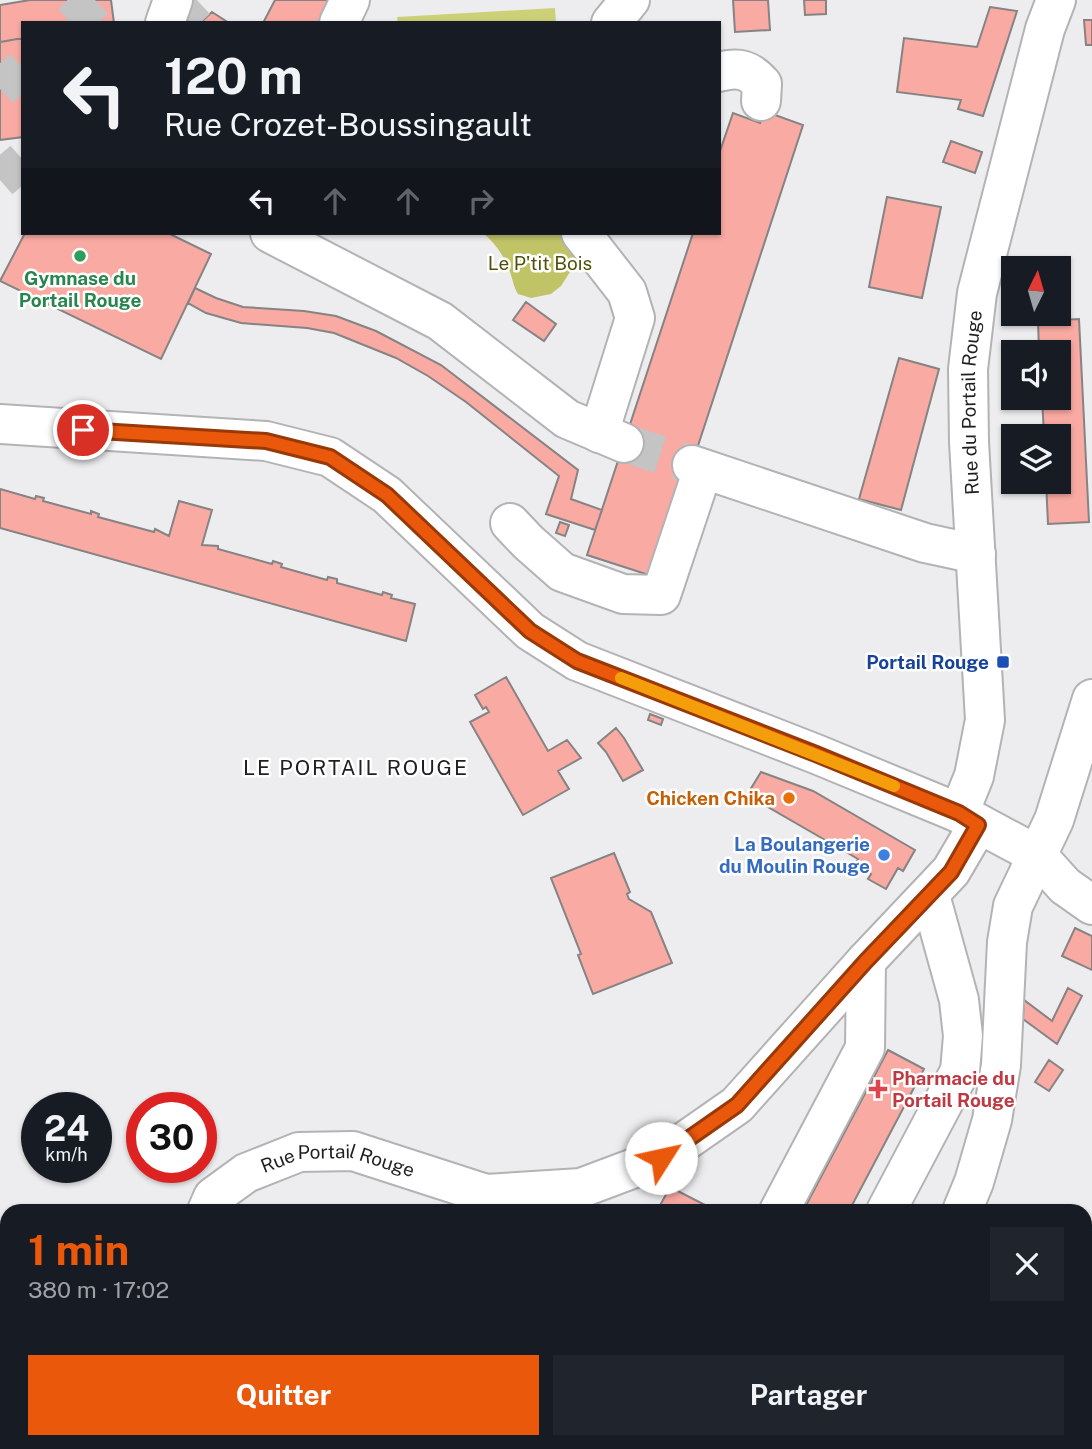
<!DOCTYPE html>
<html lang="fr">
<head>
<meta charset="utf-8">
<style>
	body { margin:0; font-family:"Public Sans",sans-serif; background:#20242c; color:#f1f3f6; height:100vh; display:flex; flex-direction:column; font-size:26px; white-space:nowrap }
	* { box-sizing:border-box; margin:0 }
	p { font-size:23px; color:#9ea1a6 }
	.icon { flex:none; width:38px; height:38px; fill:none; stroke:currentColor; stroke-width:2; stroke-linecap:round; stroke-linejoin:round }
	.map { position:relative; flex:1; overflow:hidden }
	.drawer { position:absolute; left:0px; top:1204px; width:1092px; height:245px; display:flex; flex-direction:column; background:#171b24; border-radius:21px 21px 0 0; box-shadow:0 2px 5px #0004 }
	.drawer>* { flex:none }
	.hud { position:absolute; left:21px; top:21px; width:700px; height:214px; border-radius:0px; box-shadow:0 2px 5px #0004; background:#171b24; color:#f1f3f6; overflow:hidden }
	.needle { width:46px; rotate:5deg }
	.controls { position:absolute; left:1001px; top:256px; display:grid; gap:14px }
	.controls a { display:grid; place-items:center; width:70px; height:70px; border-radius:0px; background:#171b24; box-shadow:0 2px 5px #0004; font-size:35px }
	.speed { position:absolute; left:21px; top:1092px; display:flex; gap:14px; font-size:35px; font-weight:700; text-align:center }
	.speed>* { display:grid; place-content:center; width:91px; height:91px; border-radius:50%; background:#171b24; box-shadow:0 2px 5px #0004; line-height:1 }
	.speed small { font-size:18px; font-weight:400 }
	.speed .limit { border:10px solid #d22; background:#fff; color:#111 }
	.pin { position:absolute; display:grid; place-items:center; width:60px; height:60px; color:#fff; margin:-30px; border:4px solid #fff; border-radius:50%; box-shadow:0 2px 7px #0007 }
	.me { position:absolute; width:77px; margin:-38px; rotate:55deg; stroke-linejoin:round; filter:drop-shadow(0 0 5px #0008) }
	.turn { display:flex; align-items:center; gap:24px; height:147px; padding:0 28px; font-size:32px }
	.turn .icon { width:91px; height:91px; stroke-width:2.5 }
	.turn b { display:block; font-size:49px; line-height:60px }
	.lanes { display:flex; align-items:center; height:66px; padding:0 28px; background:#0003; justify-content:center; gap:35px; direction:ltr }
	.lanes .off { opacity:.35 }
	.round { display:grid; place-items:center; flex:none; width:74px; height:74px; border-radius:0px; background:#20242c }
	.head { display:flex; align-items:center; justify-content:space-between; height:119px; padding:0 28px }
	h1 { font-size:42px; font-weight:700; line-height:52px; color:#ea580c }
	.button { display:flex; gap:14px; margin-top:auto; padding:14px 28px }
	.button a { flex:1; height:80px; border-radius:0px; background:#ea580c; color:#fff; font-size:28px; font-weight:700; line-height:80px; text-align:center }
	.button a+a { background:#20242c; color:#f1f3f6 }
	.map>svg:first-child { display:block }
	.green { fill:#ccd178 }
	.forest { fill:#c0c467 }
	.building { fill:#f8aaa3; stroke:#858383; stroke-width:2 }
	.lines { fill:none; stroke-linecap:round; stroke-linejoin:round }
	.minor-tunnel { stroke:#c4c4c5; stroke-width:38; stroke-dasharray:38 19; stroke-linecap:butt }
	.highway-tunnel { stroke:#c4c4c5; stroke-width:38; stroke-dasharray:38 19; stroke-linecap:butt }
	.minor-casing { stroke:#b3b3b5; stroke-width:42 }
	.major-casing { stroke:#b3b3b5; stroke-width:42 }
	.minor { stroke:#fff; stroke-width:38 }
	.major { stroke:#fff; stroke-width:38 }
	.route-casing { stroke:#983908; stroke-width:18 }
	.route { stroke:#ea580c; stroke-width:12 }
	.slow { stroke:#f59e0b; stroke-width:12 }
	.leisure-dot { fill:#2e9e5b; stroke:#fff; stroke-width:2.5 }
	.transit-dot { fill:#1a4fb4; stroke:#fff; stroke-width:2.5 }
	.food-dot { fill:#e8710a; stroke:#fff; stroke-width:2.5 }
	.shop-dot { fill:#3f7fe0; stroke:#fff; stroke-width:2.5 }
	.health-dot { fill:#e0444e; stroke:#fff; stroke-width:2.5 }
	.labels { text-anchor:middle; stroke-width:5; stroke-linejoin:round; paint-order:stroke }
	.park-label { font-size:19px; fill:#505108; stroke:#fff }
	.leisure-label { font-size:19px; font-weight:bold; fill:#27864d; stroke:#fff }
	.street-label { font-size:19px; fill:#1f1f1f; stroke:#fff }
	.transit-label { font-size:19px; font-weight:bold; fill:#164399; stroke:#fff; text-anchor:end }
	.food-label { font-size:19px; font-weight:bold; fill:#c56008; stroke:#fff; text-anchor:end }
	.shop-label { font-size:19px; font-weight:bold; fill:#366cbe; stroke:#fff; text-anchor:end }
	.health-label { font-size:19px; font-weight:bold; fill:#be3a42; stroke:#fff; text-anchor:start }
	.neighbourhood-label { font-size:21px; letter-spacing:2px; fill:#1f1f1f; stroke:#fff }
</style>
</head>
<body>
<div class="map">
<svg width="1092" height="1449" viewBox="0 0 1092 1449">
	<rect width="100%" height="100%" fill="#ededef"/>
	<!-- green -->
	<path class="green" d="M555 8 556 23H398L397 17Z"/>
	<!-- forest -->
	<path class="forest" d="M483 233H572L575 264 561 286 551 294 531 298 518 294C513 286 513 280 510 272 505 257 495 243 483 233Z"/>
	<!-- building -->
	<path class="building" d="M30 0H111L114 23H23V38L0 42V5Z
		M275 0H331L320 23H263Z
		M733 0H768L770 30 735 32Z
		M804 0H826V14L805 15Z
		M990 7 1017 11 983 116 958 109 961 100 897 92 904 38 977 47Z
		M212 12 229 23H200Z
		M1084 20H1092V45H1086Z
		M23 38V137L0 140V42Z
		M764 111 803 125 655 577 587 555 693 233H719V154L733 113 760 123Z
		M951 141 982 152 975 173 943 162Z
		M887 197 941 207 922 298 869 287Z
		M25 233H168L211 254 161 359 0 281Z
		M195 288 216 298 243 307 304 311 336 316 376 331 441 365 578 470 571 499 602 510 595 530 546 514 559 476 466 402 428 376 396 358 334 333 307 328 241 323 206 313 188 303Z
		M526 302 556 324 544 341 513 320Z
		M1079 319 1089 522 1048 524 1046 481H1059V436H1044L1042 397H1059V352H1039L1038 321Z
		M899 358 939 369 901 510 859 499Z
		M0 489 35 499 36 496 44 498 43 501 91 514V511L99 514 98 517 154 532 155 529 169 536 179 501 212 510 202 545 218 546V549L272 564 273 561 282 564 281 567 327 580 328 577 337 579V583L382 595 383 592 392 595 391 598 415 604 406 641 0 528Z
		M560 522 569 525 565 536 556 533Z
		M506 677 548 751 567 740 581 758 558 771 569 789 523 815 470 722 489 712 486 707 483 709 475 695Z
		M650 714 663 719 661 725 648 720Z
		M616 728 624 738 643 770 623 781 606 752 598 743Z
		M761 772 813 791 915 850 903 871 898 868 886 889 868 879 871 874 855 864 858 859 747 795Z
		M614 853 630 892 627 894 629 899 651 912 672 963 593 994 578 955 581 954 551 878Z
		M1075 928 1092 936V970L1062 956Z
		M1068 988 1082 996 1057 1044 1023 1019 1024 1000 1052 1021Z
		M888 1050 924 1069 849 1211H803Z
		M1049 1060 1063 1070 1049 1091 1035 1082Z
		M670 1187 705 1205 702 1211H657Z
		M469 1442H495L491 1449H466Z
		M528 1442H555L551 1449H524Z
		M693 1442H727L724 1449H706Z"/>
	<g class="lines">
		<!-- minor-tunnel -->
		<path class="minor-tunnel" d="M624 443 692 465"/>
		<!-- highway-tunnel -->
		<path class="highway-tunnel" d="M71 23 95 0
			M172 23 197 0
			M0 89 23 68
			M0 180 23 160"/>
		<!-- minor casing -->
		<g class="minor-casing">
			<g id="minor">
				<path d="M165 23 173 0"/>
				<path d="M339 23 350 0"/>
				<path d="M611 23 630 0"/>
				<path d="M719 72C738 67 749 69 762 84L761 101"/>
				<path d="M270 233 440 321 567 419 624 443"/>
				<path d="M581 233 627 292 635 318 599 433"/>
				<path d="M0 424 266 441 330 457 387 495 530 631 577 661 816 754 959 813 1037 855 1065 886 1092 905"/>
				<path d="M692 465 925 543 976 554"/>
				<path d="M510 523 528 542 562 572 623 594 661 595 703 469"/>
				<path id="s1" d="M959 813 974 776 985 720 969 442 968 369 977 293 1045 29 1056 0"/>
				<path id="s2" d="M207 1211 213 1197 246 1173 299 1152 353 1151 486 1194 581 1188 661 1158 737 1105 866 961 951 871 978 825"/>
				<path d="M779 1211 865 1048 866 961"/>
				<path d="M886 1211 960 1071 963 1036 959 1000 930 895"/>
				<path d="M398 1442 413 1449"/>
				<path d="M130 1449 131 1442"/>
				<path d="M653 1449 656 1442"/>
			</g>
		</g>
		<!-- major casing -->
		<g class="major-casing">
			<path id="major" d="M962 1211 974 1182 992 1120 1001 1065 1007 942 1013 906 1054 820 1092 699
				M842 1449 846 1442"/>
		</g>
		<!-- minor -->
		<use href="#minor" class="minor"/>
		<!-- major -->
		<use href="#major" class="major"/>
	</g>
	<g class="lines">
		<!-- route casing -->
		<g class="route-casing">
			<path id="route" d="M83 430 266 441 330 457 387 495 530 631 577 661 816 754 959 813 978 825 951 872 866 961 737 1105 661 1158"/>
		</g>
		<!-- route -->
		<use href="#route" class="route"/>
		<!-- slow -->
		<path class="slow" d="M621 678 894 786"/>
	</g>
	<!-- markers -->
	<circle class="leisure-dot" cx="80" cy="256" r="7"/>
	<rect class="transit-dot" x="996" y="655" width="14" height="14" rx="3.5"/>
	<circle class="food-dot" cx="789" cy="798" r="7"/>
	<circle class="shop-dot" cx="884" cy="855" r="7"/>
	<path class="health-dot" d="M874.5 1078.5h7v7h7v7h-7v7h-7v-7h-7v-7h7z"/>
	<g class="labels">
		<!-- park labels -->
		<g class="park-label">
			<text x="540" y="270">Le P'tit Bois</text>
		</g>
		<!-- leisure labels -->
		<g class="leisure-label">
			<text x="80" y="285">Gymnase du<tspan x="80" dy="22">Portail Rouge</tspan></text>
		</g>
		<!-- street labels -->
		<g class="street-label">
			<text dy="7" stroke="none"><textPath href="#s1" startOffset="415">Rue du Portail Rouge</textPath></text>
			<text dy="7" stroke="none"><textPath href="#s2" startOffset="152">Rue Portail Rouge</textPath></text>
		</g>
		<!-- transit labels -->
		<g class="transit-label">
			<text x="989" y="669">Portail Rouge</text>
		</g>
		<!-- food labels -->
		<g class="food-label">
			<text x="775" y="805">Chicken Chika</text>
		</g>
		<!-- shop labels -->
		<g class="shop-label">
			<text x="870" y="851">La Boulangerie<tspan x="870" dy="22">du Moulin Rouge</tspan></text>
		</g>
		<!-- health labels -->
		<g class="health-label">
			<text x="892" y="1085">Pharmacie du<tspan x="892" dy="22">Portail Rouge</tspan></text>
		</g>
		<!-- neighbourhood labels -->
		<g class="neighbourhood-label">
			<text x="356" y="775">LE PORTAIL ROUGE</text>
		</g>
	</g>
</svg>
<div class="controls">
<a><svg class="needle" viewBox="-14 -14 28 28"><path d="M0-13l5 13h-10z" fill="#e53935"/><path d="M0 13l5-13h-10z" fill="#9ea1a6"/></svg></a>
<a><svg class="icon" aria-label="sound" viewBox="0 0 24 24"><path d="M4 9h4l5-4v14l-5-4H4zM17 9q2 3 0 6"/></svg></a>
<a><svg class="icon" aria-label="layers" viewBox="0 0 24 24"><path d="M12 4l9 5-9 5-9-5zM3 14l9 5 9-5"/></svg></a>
</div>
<div class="speed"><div>24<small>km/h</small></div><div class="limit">30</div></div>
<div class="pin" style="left:83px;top:430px;background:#d93025"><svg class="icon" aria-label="arrive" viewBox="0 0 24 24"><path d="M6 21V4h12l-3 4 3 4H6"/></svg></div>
<svg class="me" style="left:661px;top:1158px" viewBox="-20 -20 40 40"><circle r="19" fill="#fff"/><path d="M0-13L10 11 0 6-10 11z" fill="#ea580c"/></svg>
<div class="hud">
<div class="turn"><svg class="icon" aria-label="left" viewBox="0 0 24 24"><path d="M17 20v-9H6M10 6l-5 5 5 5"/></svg><div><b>120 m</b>Rue Crozet-Boussingault</div></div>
<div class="lanes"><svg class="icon" aria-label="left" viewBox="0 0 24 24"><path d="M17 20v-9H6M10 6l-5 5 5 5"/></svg><svg class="icon off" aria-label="ahead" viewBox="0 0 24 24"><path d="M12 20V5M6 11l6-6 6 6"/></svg><svg class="icon off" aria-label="ahead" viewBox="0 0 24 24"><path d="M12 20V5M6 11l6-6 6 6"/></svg><svg class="icon off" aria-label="right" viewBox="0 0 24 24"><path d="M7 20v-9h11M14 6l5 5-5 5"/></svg></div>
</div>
<section class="drawer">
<div class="head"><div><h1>1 min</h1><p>380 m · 17:02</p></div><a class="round"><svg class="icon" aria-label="close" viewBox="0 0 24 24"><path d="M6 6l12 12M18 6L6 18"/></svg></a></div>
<div class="button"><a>Quitter</a><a>Partager</a></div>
</section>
</div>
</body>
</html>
